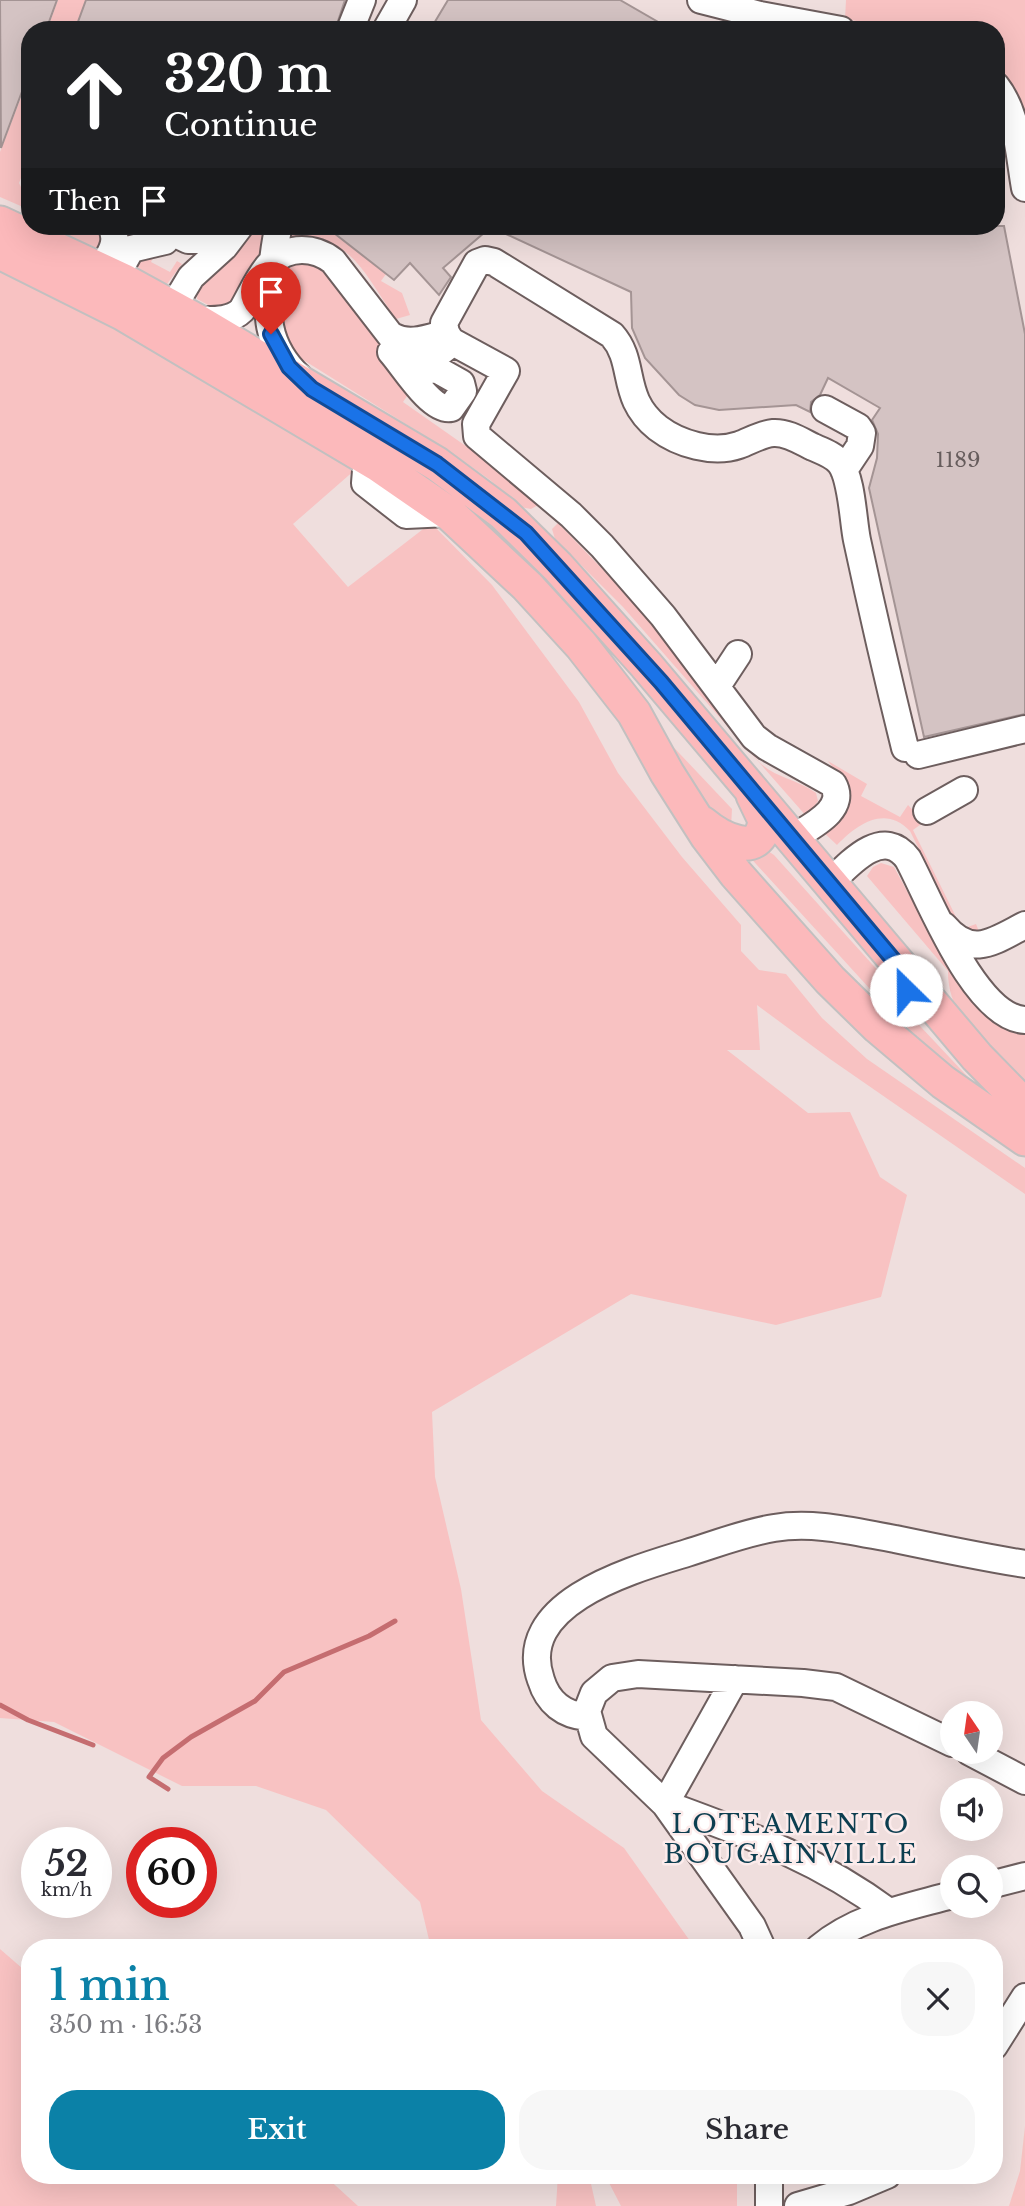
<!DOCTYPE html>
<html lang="en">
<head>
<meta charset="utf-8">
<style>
	body { margin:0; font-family:"Libre Baskerville",serif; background:#f7f7f7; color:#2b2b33; height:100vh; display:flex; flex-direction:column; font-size:26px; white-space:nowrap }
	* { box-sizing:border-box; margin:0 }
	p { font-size:23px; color:#7c7c81 }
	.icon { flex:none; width:38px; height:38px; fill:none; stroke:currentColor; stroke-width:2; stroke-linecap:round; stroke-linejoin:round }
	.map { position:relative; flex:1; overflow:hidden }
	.sheet { position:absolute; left:21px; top:1939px; width:982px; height:245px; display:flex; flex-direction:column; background:#fff; border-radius:28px; box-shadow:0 7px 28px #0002 }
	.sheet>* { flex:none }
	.top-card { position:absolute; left:21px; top:21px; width:984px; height:214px; border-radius:28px; box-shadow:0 7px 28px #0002; background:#202124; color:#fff; overflow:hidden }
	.needle { width:46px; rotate:347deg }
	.controls { position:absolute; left:940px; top:1701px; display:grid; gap:14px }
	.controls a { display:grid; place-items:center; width:63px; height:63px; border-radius:50%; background:#fff; box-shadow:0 7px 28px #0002; font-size:35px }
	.speed { position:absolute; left:21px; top:1827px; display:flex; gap:14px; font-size:35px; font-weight:700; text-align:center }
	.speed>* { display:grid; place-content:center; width:91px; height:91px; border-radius:50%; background:#fff; box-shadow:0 7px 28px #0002; line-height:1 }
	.speed small { font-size:18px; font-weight:400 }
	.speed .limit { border:10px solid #d22; background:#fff; color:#111 }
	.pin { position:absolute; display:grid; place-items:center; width:60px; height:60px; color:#fff; margin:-72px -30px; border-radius:50% 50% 50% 0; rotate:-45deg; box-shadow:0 0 7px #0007 }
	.pin .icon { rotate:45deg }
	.me { position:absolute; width:77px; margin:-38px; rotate:337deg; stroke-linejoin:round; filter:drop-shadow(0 0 5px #0008) }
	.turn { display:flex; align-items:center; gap:24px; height:147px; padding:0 28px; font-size:32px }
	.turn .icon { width:91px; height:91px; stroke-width:2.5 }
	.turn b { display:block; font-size:49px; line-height:60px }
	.then { display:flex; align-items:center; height:66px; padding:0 28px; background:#0003; gap:14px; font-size:26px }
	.round { display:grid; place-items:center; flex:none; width:74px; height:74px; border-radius:28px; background:#f7f7f7 }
	.overview { display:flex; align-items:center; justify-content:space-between; height:119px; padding:0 28px }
	h1 { font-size:42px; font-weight:600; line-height:52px; color:#0b81a7 }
	.action { display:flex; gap:14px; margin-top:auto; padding:14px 28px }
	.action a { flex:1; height:80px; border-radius:28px; background:#0b81a7; color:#fff; font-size:28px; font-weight:600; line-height:80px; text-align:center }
	.action a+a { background:#f7f7f7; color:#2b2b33 }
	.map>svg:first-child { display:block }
	.green { fill:#f8c2c2 }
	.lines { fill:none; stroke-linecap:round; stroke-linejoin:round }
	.stream { stroke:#c56d70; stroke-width:5 }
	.building { fill:#d4c3c3; stroke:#a49494; stroke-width:2 }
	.minor-casing { stroke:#6d5e5e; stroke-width:30 }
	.major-casing { stroke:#c2c0c0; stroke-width:37 }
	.minor { stroke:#fff; stroke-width:26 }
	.major { stroke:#fcb9bb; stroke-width:33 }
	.route-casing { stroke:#114b97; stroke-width:18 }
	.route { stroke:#1a73e8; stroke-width:12 }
	.labels { text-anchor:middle; stroke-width:5; stroke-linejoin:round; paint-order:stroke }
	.number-label { font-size:21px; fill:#665c5c }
	.neighbourhood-label { font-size:26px; letter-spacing:2px; fill:#0c3e50; stroke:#fcebeb }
</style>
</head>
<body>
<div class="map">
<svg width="1025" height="2206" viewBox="0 0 1025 2206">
	<rect width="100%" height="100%" fill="#efdedd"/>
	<!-- green -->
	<path class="green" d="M58 0H86L75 29 63 24 60 30H47Z
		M846 0H1025V140L1008 86 996 68V30H908L845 19Z
		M30 74V156L19 183 22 189 30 194V210L0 197V152Z
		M48 226H106L105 252Z
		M246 226H266L263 260 227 315 197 299 198 288Z
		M291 226H325L386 274 381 281 402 293 410 315 396 319C363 273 350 228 285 243Z
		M157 250 151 262 170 272 177 261 182 264 167 284 127 263Z
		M311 256 349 293 385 353 414 386 403 402 500 470 538 505 531 509 520 507 490 480 449 451 281 346 282 264Z
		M0 267 102 319 356 469 293 524 348 587 431 523 492 585 579 702 618 773 682 857 741 925V951L759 970 786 974 822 1018 867 1059 1025 1168V1194L830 1059 757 1005 760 1050H727L808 1113 850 1112 880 1177 907 1195 881 1297 776 1325 631 1294 432 1412 435 1477 461 1589 481 1720 542 1791 624 1848 695 1948H431L420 1902 326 1810 256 1786H182L54 1722 0 1718Z
		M558 523 632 600 759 762C775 778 797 779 816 793L818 801 807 817 623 607 555 539 552 529Z
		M663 736 732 809 731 827 722 828Z
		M828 761 867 784 861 796 900 817 908 805 924 822 913 830 962 929 976 924 980 934 960 932 910 831C885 804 856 825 837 845L819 828 840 777Z
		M765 849 774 855 880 973 885 986 877 993 870 989 746 853Z
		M881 863 894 867 921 917 937 940 1025 1027V1090C994 1057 947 1020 948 971L867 876 873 867Z
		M905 1010 982 1092 980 1093 911 1034 896 1016Z
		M0 1949 30 1975V2175H324L358 2206H0Z
		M1025 2126V2206H1009L1020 2171Z
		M558 2175H589L596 2206H556Z
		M605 2175H737V2206H621Z"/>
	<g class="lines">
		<!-- stream -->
		<path class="stream" d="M0 1705 28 1720 93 1745
			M168 1789 149 1777 163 1758 191 1737 255 1701 284 1672 369 1636 395 1621"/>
	</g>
	<!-- building -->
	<path class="building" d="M0 0H57L46 30H30V70L1 148Z
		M86 0H345L335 30H75Z
		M448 0H620L672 30H430Z
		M325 226H1004L1025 334V714L924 737 869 488 877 458 878 434 872 420 880 408 828 378 820 395 811 402 810 412 796 405 719 410 695 405 679 395 645 358 632 328 631 292 491 227 443 268 451 277 439 295 410 263 394 280Z"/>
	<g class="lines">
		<!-- minor casing -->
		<g class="minor-casing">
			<path id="minor" d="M701 0 760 15 841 30
				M350 30 362 0
				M386 30 403 0
				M996 86C1018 114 1019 155 1025 188
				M279 226C275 240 274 254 272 268 265 312 265 345 300 378
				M95 266 105 262C113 250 118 239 111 226
				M124 281 121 267 131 249 165 241 171 232 188 240H200L213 226
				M173 307 191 277 224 247 240 226
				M195 320C212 320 230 322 242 310 257 285 267 250 302 250 313 250 324 254 333 261L408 358C425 368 440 352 453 342
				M392 336C409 346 428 338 446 333
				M391 352C403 365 431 412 451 408L463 391 461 383 436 369 420 372 409 370
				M825 409 858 427 862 433 860 446 844 470
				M367 458 365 483 406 515 448 513
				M717 686 738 654
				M918 755 1025 729
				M927 811 964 790
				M791 839C809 827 848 810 833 784L767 747 754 737 663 616 602 546 571 515 477 436 476 424 506 371 451 341 446 333 444 323 477 263 485 260 494 262 612 335C637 363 619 397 658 428 679 444 713 454 739 445 750 441 761 434 773 433 787 432 801 441 813 447 822 451 834 455 840 463 852 478 853 521 857 540 872 610 888 679 905 748
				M830 883C849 864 883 825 908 859 929 898 975 1018 1025 1020
				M944 926C972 959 994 941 1025 925
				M735 1679 665 1804C749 1835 816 1858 889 1912
				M587 1717C564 1715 548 1703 541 1680 513 1602 635 1569 687 1553 716 1544 744 1533 774 1528 814 1521 855 1532 895 1539 938 1548 981 1557 1025 1564
				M970 1752 1025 1781
				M990 1885 1025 1876
				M762 1948 752 1926 665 1804 594 1736 587 1711 594 1693 612 1678 638 1674 803 1683 836 1687 952 1743
				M819 1948C858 1916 905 1908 952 1895
				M994 2046 1025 1997
				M769 2206V2175
				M798 2206 849 2191 887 2175"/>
		</g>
		<!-- major casing -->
		<g class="major-casing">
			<path id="major" d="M0 223 124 281 195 320 437 464 503 513 558 567 646 665 977 1057 1025 1106
				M0 252 124 314 377 464 451 515 527 586 581 645 634 713 667 773 707 836 736 874 830 980 878 1027 943 1082 1025 1139
				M702 823C720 838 761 861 765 820L753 795"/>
		</g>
		<!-- minor -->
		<use href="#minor" class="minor"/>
		<!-- major -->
		<use href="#major" class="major"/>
	</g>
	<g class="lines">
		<!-- route casing -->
		<g class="route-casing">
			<path id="route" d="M271 334 289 367 312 389 437 464 526 533 661 682 896 963 906 990"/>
		</g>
		<!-- route -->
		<use href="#route" class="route"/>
	</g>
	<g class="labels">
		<!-- number labels -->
		<g class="number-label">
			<text x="958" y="467">1189</text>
		</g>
		<!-- neighbourhood labels -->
		<g class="neighbourhood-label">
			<text x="791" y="1833">LOTEAMENTO<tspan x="791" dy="30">BOUGAINVILLE</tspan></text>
		</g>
	</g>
</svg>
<div class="controls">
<a><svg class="needle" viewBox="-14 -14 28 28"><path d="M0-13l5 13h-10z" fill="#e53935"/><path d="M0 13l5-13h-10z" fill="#7c7c81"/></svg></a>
<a><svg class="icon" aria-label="sound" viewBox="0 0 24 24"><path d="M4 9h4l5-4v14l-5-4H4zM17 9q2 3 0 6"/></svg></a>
<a><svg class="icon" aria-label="search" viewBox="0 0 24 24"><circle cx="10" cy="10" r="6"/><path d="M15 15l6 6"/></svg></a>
</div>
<div class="speed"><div>52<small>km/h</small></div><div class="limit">60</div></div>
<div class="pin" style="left:271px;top:334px;background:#d93025"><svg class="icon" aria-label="arrive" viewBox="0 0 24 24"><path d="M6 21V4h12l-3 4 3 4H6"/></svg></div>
<svg class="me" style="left:906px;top:990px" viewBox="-20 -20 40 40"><circle r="19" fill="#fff"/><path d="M0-13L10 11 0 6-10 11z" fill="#1a73e8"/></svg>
<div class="top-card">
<div class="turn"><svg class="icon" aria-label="ahead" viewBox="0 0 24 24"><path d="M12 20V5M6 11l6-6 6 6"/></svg><div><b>320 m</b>Continue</div></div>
<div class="then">Then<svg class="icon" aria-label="arrive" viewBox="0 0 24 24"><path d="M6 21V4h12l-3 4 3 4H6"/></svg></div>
</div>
<section class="sheet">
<div class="overview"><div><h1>1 min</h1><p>350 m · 16:53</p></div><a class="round"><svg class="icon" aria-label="close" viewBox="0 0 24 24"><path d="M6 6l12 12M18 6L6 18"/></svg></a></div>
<div class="action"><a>Exit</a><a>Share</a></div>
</section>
</div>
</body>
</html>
